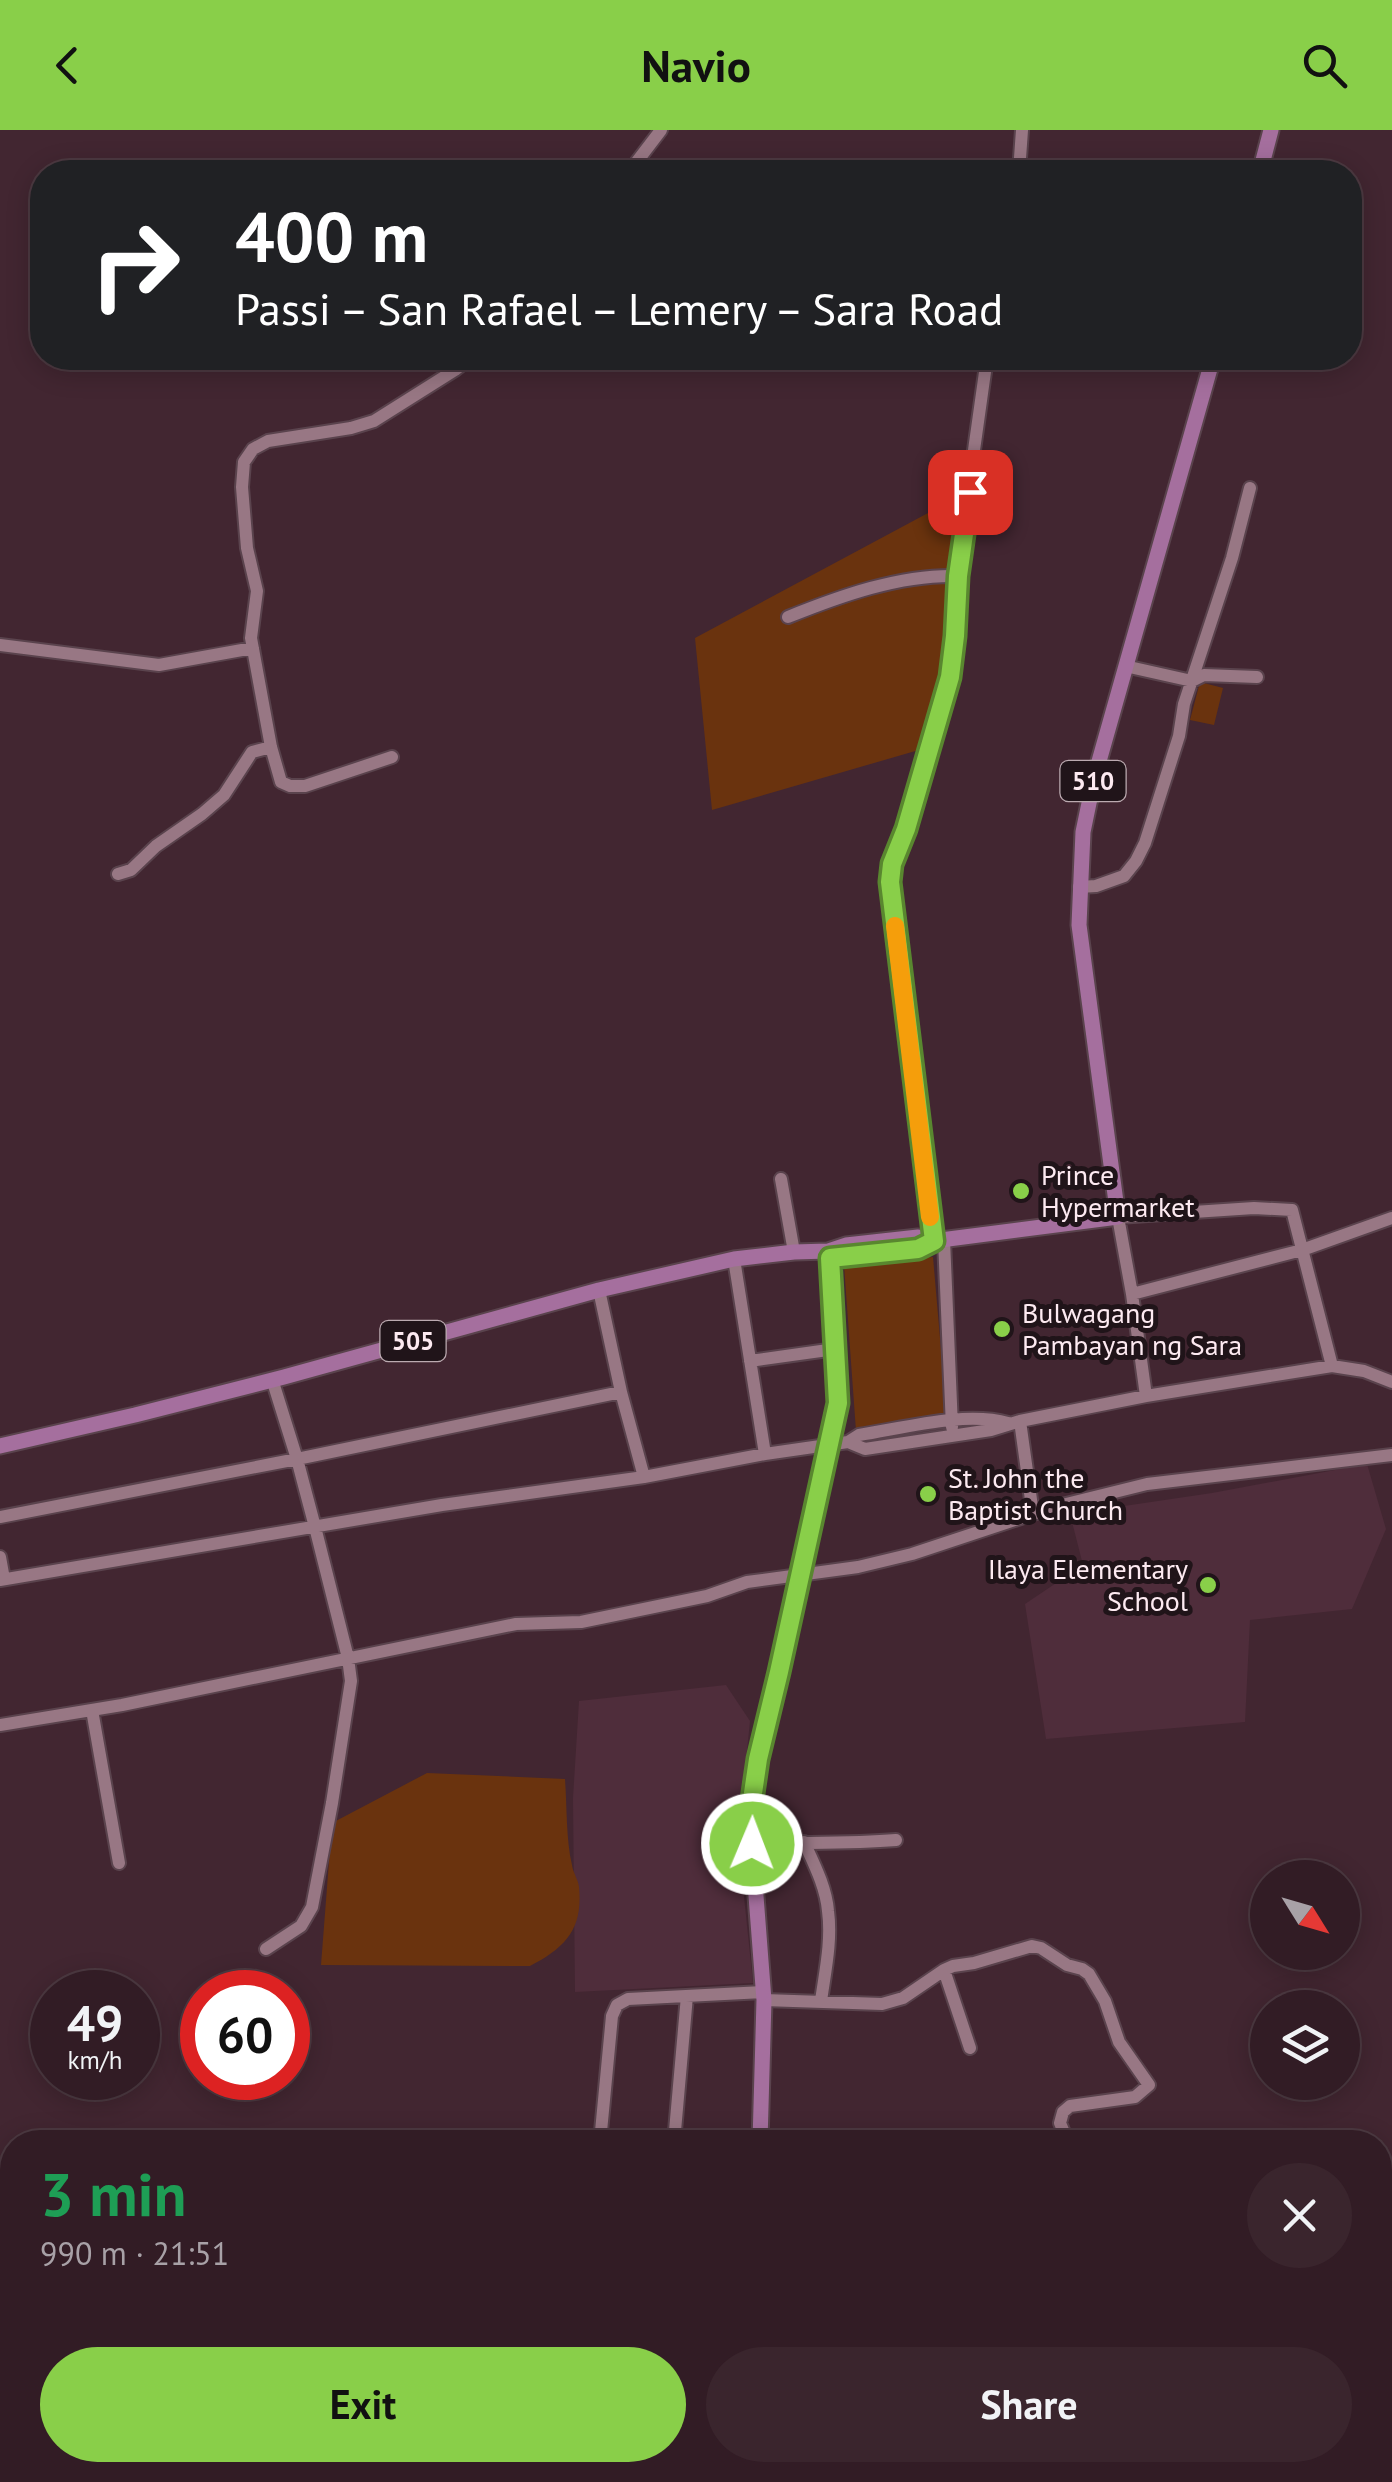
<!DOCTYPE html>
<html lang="en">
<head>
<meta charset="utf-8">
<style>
	body { margin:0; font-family:"PT Sans",sans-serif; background:#3a252d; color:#f1f3f6; height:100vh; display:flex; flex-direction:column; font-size:38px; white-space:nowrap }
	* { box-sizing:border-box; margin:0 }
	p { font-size:32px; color:#a8a1a7 }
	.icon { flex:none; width:55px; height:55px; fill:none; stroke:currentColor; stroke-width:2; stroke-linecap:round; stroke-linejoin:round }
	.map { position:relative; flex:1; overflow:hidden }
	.panel { position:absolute; left:0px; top:2000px; width:1392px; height:352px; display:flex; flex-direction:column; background:#321c25; border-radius:40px 40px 0 0; box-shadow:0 5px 25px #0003,0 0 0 2px #4d3a42 }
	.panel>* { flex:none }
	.top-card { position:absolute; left:30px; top:30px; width:1332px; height:210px; border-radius:40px; box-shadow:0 5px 25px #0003,0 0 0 2px #4d3a42; background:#202124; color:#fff; overflow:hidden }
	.needle { width:65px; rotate:127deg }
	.controls { position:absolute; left:1250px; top:1730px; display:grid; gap:20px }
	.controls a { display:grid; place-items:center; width:110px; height:110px; border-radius:50%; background:#321c25; box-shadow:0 5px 25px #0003,0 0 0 2px #4d3a42; font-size:50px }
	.speed { position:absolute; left:30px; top:1840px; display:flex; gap:20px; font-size:50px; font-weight:700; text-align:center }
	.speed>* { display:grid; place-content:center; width:130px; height:130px; border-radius:50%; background:#321c25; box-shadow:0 5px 25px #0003,0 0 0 2px #4d3a42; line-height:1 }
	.speed small { font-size:25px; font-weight:400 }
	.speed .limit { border:15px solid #d22; background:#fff; color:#111 }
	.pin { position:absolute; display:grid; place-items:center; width:85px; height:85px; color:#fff; margin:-42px; border-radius:20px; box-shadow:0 5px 15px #0006 }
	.me { position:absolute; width:110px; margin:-55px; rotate:1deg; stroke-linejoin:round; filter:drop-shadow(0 0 8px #0008) }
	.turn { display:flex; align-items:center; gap:35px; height:210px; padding:0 40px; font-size:45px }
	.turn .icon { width:130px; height:130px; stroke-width:2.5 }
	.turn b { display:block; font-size:70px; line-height:85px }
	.round { display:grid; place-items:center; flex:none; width:105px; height:105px; border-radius:52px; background:#3a252d }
	.head { display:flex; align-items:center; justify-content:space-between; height:170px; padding:0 40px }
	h1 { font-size:60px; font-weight:700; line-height:75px; color:#1e9e55 }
	.action { display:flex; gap:20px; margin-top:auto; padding:20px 40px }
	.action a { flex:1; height:115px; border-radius:60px; background:#89cf49; color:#111; font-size:40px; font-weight:700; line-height:115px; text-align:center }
	.action a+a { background:#3a252d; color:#f1f3f6 }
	header { display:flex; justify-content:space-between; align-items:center; height:130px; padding:0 40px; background:#89cf49; color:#111; font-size:45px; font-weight:700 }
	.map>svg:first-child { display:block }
	.built { fill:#4f2d3b }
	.green { fill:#6a330e }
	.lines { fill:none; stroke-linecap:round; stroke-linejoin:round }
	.minor-casing { stroke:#5a434d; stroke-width:16 }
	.major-casing { stroke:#5a434d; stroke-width:19 }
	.minor { stroke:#987784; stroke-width:12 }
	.major { stroke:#a56f9e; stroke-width:15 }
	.route-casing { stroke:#59872f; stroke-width:25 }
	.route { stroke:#89cf49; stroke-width:18 }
	.slow { stroke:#f59e0b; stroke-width:18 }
	.poi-dot { fill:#89cf49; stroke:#201419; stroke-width:4 }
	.labels { text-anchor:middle; stroke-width:10; stroke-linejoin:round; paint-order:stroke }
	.shield { fill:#201419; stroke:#bbaab0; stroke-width:2.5 }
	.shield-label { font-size:25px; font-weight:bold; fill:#fdeaf1 }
	.poi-label { font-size:28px; fill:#fdeaf1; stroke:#201419; text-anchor:start }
</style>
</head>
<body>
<header><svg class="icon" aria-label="back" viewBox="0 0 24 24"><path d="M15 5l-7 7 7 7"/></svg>Navio<svg class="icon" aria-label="search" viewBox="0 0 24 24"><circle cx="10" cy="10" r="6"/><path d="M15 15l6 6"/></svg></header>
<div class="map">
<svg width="1392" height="2352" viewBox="0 0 1392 2352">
	<rect width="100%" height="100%" fill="#422631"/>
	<!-- built -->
	<path class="built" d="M1367 1334 1386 1399 1352 1479 1250 1490 1245 1592 1046 1609 1025 1474 1083 1435 1070 1384 1212 1363Z
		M726 1555 750 1591 738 1709 753 1853 575 1862 573 1668 579 1571Z"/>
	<!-- green -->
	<path class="green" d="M956 368 943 613 712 680 695 508Z
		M1200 552 1223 558 1214 595 1190 590Z
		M933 1127 947 1289 856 1301 844 1135Z
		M427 1643 565 1649C567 1676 566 1710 572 1735 573 1743 578 1749 579 1757 583 1799 566 1817 530 1836L321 1835 332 1693Z"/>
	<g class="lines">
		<!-- minor casing -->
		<g class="minor-casing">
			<path id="minor" d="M629 42 661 0
				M1019 42 1022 0
				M788 487C840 466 901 444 958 446
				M0 515 159 535 253 518
				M1125 536 1192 551 1204 545 1257 547
				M392 627 305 656H290L281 652 271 617 251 508 257 461 247 418 242 357 244 332 253 319 268 311 351 298 374 291 455 240 470 228
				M118 744 131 740 156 716 202 684 224 665 252 622 271 617
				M1079 757 1096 756 1124 746 1136 731 1145 713 1179 606 1184 574 1232 428 1250 358
				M781 1049 794 1122
				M944 1110 952 1297
				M933 1111 890 752 892 735 906 699 950 547 955 506 958 446 964 391 987 228
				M734 1129 765 1324
				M599 1160 621 1262 644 1347
				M1132 1164 1302 1120 1392 1088
				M750 1231 835 1219
				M1146 1266 1132 1164 1118 1087 1254 1078 1292 1080 1332 1236
				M1020 1291 1033 1384
				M848 1312 865 1319 991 1300 1020 1291 1146 1266 1332 1236 1364 1241 1392 1252
				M0 1387 297 1329 621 1262
				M0 1427 4 1449
				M0 1450 442 1375 644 1347 765 1324 848 1312 859 1305C904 1298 965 1281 1008 1293
				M92 1580 119 1733
				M0 1595 122 1575 516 1494 581 1492 707 1466 747 1452 858 1437 912 1424 1054 1377 1147 1354 1392 1325
				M804 1712C814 1734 826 1757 828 1781 832 1811 825 1842 821 1871
				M752 1714C800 1712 848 1714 896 1710
				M266 1819 301 1796 312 1777 332 1673 351 1551 348 1528 315 1397 297 1329 272 1249
				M944 1840 970 1918
				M764 1870 882 1874 903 1868 944 1840 953 1836 974 1833 1032 1816 1041 1818 1067 1835 1082 1839 1089 1844 1105 1871 1119 1912 1149 1955 1135 1967 1070 1976 1063 1982 1060 1993 1068 2012
				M600 2012 612 1886 617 1875 628 1869 763 1862
				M674 2012 687 1866
				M0 2319 12 2326
				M36 2340 56 2352
				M359 2340 366 2352
				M821 2352 823 2340
				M891 2352 892 2340"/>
		</g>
		<!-- major casing -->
		<g class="major-casing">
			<path id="major" d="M1260 42 1271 0
				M830 1129 918 1119 933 1111 1118 1087 1079 795 1083 702 1094 649 1213 228
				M0 1316 135 1285 284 1247 599 1160 734 1129 794 1122 828 1121 846 1115 918 1107 933 1111
				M760 2012 764 1870 752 1714V1671L757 1629 779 1542 838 1273 830 1129 828 1121
				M734 2352 736 2340"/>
		</g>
		<!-- minor -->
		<use href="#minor" class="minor"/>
		<!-- major -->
		<use href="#major" class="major"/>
	</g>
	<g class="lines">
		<!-- route casing -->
		<g class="route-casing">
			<path id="route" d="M752 1714V1670L758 1629 779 1542 838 1273 830 1128 918 1119 934 1111 890 752 892 734 906 699 950 547 955 506 958 446 970 362"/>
		</g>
		<!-- route -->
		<use href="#route" class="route"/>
		<!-- slow -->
		<path class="slow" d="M895 796 930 1087"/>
	</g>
	<!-- markers -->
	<g class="poi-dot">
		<circle cx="1021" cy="1061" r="10"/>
		<circle cx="1002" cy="1199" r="10"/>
		<circle cx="928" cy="1364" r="10"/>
		<circle cx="1208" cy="1455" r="10"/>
	</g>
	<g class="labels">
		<!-- shield labels -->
		<g class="shield">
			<rect x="1060.5" y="631" width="65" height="40" rx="8"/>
			<rect x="380.5" y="1191" width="65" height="40" rx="8"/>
		</g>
		<g class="shield-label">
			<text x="1093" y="660">510</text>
			<text x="413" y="1220">505</text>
		</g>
		<!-- poi labels -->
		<g class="poi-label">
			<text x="1041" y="1055">Prince<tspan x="1041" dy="32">Hypermarket</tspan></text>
			<text x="1022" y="1193">Bulwagang<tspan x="1022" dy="32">Pambayan ng Sara</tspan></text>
			<text x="948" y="1358">St. John the<tspan x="948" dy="32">Baptist Church</tspan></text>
			<text x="1188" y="1449" text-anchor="end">Ilaya Elementary<tspan x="1188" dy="32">School</tspan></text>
		</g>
	</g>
</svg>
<div class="controls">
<a><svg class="needle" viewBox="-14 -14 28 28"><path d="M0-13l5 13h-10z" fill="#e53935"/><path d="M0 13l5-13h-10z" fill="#a8a1a7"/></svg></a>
<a><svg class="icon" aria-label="layers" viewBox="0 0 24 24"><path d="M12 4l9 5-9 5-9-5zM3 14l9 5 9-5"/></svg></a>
</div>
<div class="speed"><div>49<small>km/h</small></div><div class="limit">60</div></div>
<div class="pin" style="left:970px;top:362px;background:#d93025"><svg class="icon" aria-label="arrive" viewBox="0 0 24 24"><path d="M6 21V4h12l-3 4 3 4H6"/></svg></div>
<svg class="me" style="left:752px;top:1714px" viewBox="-20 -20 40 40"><circle r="17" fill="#89cf49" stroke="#fff" stroke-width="3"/><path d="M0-11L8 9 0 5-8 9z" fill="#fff"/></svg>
<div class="top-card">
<div class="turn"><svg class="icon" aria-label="right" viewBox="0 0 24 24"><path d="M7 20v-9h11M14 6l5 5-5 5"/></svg><div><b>400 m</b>Passi – San Rafael – Lemery – Sara Road</div></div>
</div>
<section class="panel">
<div class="head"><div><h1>3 min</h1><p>990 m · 21:51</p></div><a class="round"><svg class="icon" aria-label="close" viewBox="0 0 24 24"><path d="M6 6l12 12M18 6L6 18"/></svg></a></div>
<div class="action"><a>Exit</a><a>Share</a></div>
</section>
</div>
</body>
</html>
